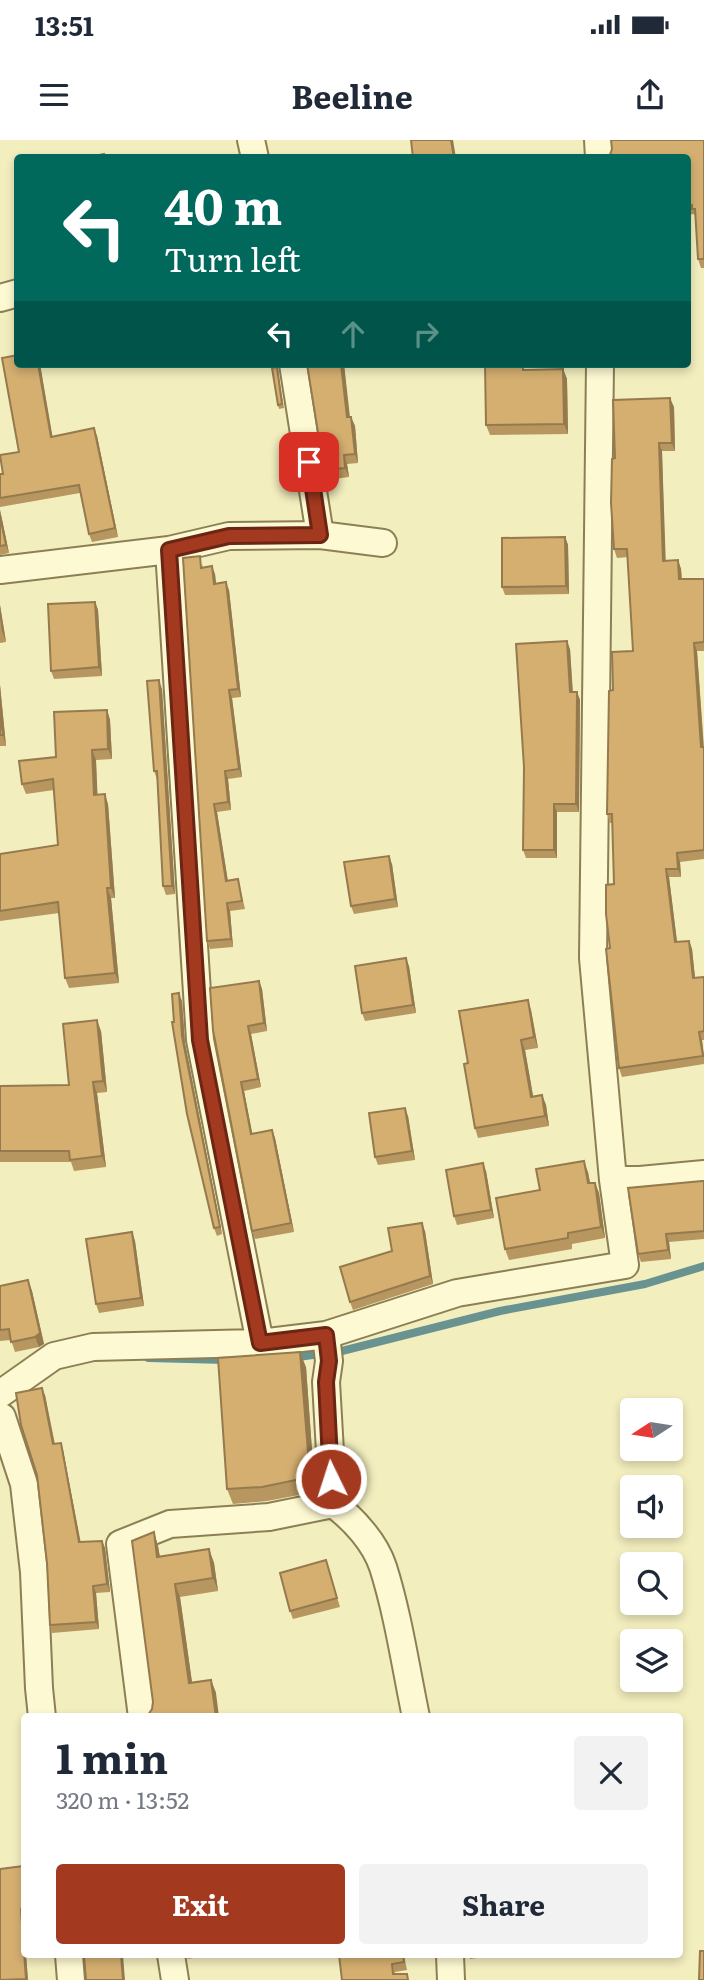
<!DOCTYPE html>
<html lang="en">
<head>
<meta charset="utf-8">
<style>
	body { margin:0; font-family:Literata,serif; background:#f2f2f3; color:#1f2937; height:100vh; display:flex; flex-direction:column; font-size:26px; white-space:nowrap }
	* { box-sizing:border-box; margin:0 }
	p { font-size:23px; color:#747a83 }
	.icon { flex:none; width:38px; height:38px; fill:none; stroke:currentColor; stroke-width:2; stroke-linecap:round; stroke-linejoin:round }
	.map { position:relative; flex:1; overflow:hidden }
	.sheet { position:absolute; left:21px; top:1573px; width:662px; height:245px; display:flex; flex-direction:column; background:#fff; border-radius:7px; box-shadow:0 4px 10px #0003 }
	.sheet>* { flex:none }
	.hud { position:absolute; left:14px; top:14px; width:677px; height:214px; border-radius:7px; box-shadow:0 4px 10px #0003; background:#00695c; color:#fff; overflow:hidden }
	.needle { width:46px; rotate:258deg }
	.tools { position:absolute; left:620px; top:1258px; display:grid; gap:14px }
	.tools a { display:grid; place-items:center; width:63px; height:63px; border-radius:7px; background:#fff; box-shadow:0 4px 10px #0003; font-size:35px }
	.pin { position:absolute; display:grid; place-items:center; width:60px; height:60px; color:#fff; margin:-30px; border-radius:14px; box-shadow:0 4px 10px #0006 }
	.me { position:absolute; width:77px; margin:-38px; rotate:356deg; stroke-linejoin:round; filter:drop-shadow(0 0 5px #0008) }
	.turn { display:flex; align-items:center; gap:24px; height:147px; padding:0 35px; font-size:32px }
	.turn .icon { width:91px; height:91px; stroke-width:2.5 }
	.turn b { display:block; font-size:49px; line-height:60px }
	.lanes { display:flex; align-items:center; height:66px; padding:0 35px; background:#0003; justify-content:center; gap:35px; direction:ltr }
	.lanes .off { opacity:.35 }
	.round { display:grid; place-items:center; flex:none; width:74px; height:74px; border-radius:7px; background:#f2f2f3 }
	.overview { display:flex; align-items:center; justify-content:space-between; height:119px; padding:0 35px }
	h1 { font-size:42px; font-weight:700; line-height:52px }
	.cta { display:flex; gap:14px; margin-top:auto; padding:14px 35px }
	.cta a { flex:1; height:80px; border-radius:7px; background:#a3391e; color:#fff; font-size:28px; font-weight:700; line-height:80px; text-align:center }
	.cta a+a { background:#f2f2f3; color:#1f2937 }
	.status { display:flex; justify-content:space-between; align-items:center; height:49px; padding:0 35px; background:#fff; direction:ltr }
	.status svg { height:19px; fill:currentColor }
	header { display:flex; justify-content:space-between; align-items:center; height:91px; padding:0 35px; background:#fff; font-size:32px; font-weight:700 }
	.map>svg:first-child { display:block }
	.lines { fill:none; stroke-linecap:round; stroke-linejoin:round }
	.stream { stroke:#689391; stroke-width:8 }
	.minor-casing { stroke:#8d7f55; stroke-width:30 }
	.minor { stroke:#fdf9d2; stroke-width:26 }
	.wall { fill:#b79660 }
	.shaded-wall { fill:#957a4e }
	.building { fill:#d5af70; stroke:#957a4e; stroke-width:2 }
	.route-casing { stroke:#6a2514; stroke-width:18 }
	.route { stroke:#a3391e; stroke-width:12 }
</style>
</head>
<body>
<div class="status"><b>13:51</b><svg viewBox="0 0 49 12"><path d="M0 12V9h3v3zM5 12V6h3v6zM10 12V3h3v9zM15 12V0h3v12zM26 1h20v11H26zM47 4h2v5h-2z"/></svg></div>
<header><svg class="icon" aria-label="menu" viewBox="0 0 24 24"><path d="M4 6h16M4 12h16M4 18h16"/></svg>Beeline<svg class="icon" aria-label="share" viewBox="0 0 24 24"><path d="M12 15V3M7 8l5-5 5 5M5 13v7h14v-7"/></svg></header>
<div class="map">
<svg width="704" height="1840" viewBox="0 0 704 1840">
	<rect width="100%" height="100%" fill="#f3eebe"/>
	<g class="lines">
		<!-- stream -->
		<path class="stream" d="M338 1212 500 1171 645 1144 704 1126
			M148 1218 226 1220
			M291 1218 320 1214"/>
		<!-- minor casing -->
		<g class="minor-casing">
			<path id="minor" d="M251 0 255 18
				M598 0 599 18
				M0 158 18 153
				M293 224 320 395
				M169 410 200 900 260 1203
				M0 430 169 410 229 396 320 395 383 403
				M613 1040H640L704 1034
				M326 1195 329 1221 326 1242 333 1364C354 1379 375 1403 383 1427 398 1474 406 1529 416 1577
				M0 1254 54 1216 93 1207 260 1203 326 1195 457 1153 625 1125 613 1040 593 818 600 224
				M2 1277 24 1344 34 1432 39 1548 42 1577
				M142 1577 120 1404 170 1384 269 1377 333 1364
				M69 1815 71 1840
				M171 1815 175 1840
				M450 1815 451 1840"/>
		</g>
		<!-- minor -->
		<use href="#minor" class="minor"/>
	</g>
	<!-- wall -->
	<path class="wall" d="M704 0V128H701L698 119 695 76 694 74 688 75V18L612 9Z
		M40 224 52 297 97 296 118 397 92 402 89 394 80 353 0 367V334H3L19 312Z
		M307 224H344L349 277H351L355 286 358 323 347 324 349 337 327 340 324 330Z
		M563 229 567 239 568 294 490 295 486 285 526 230Z
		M278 231 284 268 279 269 278 265Z
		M674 267 675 311H662L665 421 678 420 681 429 682 439H704V511H697L704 607V719L680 722 681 737H669L677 802 689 801 692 809 695 838 704 837V900H702L704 914V924L622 937 619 928 610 808 614 744 612 683H610L607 674 613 550 633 511 628 417 617 418 614 409 615 318Z
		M0 370 9 413 0 415Z
		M565 397 568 405 569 454 505 455 502 447Z
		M202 424 203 427 215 434 216 444 229 450 241 557 232 558 242 637 228 639 231 670 217 672 228 741 238 739 245 769 230 771 233 807 210 809 207 801Z
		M95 462 98 470 102 536 54 539 51 531Z
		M0 465 6 502 0 503Z
		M570 509 573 552H577L580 560 579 672H557V718H526L523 710Z
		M0 545 6 606H0Z
		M162 549 175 754 166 755 163 746 157 639 154 631Z
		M107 570 110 580 112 619 96 620 97 655 108 664 115 758H111L119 843 69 848 65 838 59 773 0 781V714L58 705 54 650 26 654 22 644 56 617Z
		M392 724 398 767 354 774 351 766Z
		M409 826 416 873 365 881 362 873Z
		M259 841 262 849 267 891 251 894 261 947 244 951 252 994 272 990 275 998 294 1092 255 1099 252 1091 213 890Z
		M182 861 185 903 222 1094 217 1096 214 1088 174 882Z
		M531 870 538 908 525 910 533 956 542 955 546 965 549 986 478 998 475 988 468 923Z
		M101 891 107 952 97 953 106 1027 74 1031 71 1022H0V946L69 945Z
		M408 976 415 1020 378 1025 375 1017Z
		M486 1031 494 1078 457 1085 454 1076Z
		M588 1032 590 1043H595L599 1053 605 1098 572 1104V1109L509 1120 505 1109 540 1050Z
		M702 1041H704V1099L669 1102 671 1119 641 1122 638 1114Z
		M425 1091 433 1144 353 1170 350 1162 392 1111Z
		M132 1092 135 1101 144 1166 99 1173 96 1164Z
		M28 1140 32 1151 44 1204 39 1207 15 1212 11 1200 0 1201V1146Z
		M306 1227 315 1352 267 1361 233 1364 227 1349Z
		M45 1255 55 1304 63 1310 80 1402 102 1401 105 1408 110 1452 96 1453 99 1489 52 1493 50 1485Z
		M154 1392 158 1406 160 1417 209 1409 214 1423 218 1451 180 1457 192 1543 211 1540 216 1553 152 1569Z
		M326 1420 340 1467 293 1479 290 1471Z
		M24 1726V1815H26L28 1840H0Z
		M186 1815H208L188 1819Z
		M404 1815 407 1830 395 1832V1834L342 1840Z
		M468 1815H495L470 1819Z"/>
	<!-- shaded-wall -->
	<path class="shaded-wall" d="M451 0H453L456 18H454Z
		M38 224H40L54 305 51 297Z
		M341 224H344L351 286 347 277Z
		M563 229 567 239 568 294 564 284Z
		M670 258 674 267 675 311 672 303Z
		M351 277 355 286 358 323 355 314Z
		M94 288 97 296 118 397 115 388Z
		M659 303 662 311 666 429 663 421Z
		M344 315 347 324 349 337 345 328Z
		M0 370 9 413 6 405 0 376Z
		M565 397 568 405 569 454 566 446Z
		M678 420 681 429 682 448 679 439Z
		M212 426 215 434 217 452 214 444Z
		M226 442 229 450 241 557 238 549Z
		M95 462 98 470 102 536 99 527Z
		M0 465 6 502 2 491 0 478Z
		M567 501 570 509 573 560 570 552Z
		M694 503 697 511 704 615 701 607Z
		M159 540 162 549 175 754 172 746Z
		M0 545 6 606 3 595 0 571Z
		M229 550 232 558 242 637 239 629Z
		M577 552 580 560 579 672 576 664Z
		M107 570 110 580 112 619 108 609Z
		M92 610 96 620 98 665 94 655Z
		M225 631 228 639 231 670 228 662Z
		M105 654 108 664 115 758 111 748Z
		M214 664 217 672 229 749 226 741Z
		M554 664 557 672V718L554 710Z
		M677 713 680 722 681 737 678 729Z
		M389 716 392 724 398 767 395 759Z
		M666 729 669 737 678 810 675 802Z
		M107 748 111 758 119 843 115 833Z
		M227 763 230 771 233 807 231 799Z
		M689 801 692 809 696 847 693 838Z
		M406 818 409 826 416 873 413 865Z
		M259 841 262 849 267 891 264 883Z
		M179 853 182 861 185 903 222 1094 220 1087 182 896Z
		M528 860 531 870 538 908 534 897Z
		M97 880 101 891 107 952 103 941Z
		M248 886 251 894 261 947 258 939Z
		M699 892 702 900 704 920 703 916Z
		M521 900 525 910 535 967 531 957Z
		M93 942 97 953 106 1027 102 1016Z
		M241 942 244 951 254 1002 251 994Z
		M542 955 546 965 549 986 545 976Z
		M405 968 408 976 415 1020 412 1011Z
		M272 990 275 998 294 1092 291 1083Z
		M584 1021 588 1032 592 1054 588 1043Z
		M483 1023 486 1031 494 1078 491 1070Z
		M595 1043 599 1053 605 1098 601 1087Z
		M422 1083 425 1091 433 1144 430 1136Z
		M132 1092 135 1101 144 1166 141 1158Z
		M666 1094 669 1102 671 1119 668 1110Z
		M28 1140 32 1151 44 1204 39 1207 35 1197Z
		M300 1212 306 1227 315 1352 310 1337Z
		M42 1248 45 1255 56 1312 53 1304Z
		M61 1303 63 1310 82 1409 79 1402Z
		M154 1392 158 1406 162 1430 157 1417Z
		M102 1401 105 1408 110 1452 107 1444Z
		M209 1409 214 1423 218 1451 213 1438Z
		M175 1444 180 1457 194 1556 189 1543Z
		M93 1446 96 1453 99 1489 96 1482Z
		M211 1540 216 1553 219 1577H216Z
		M21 1769 24 1777V1815H26L28 1840 26 1839Z
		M121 1815H123L125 1840H123Z"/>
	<!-- building -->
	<path class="building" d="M411 0H451L454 18H413Z
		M611 0H704V119H698L695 69H692V65L688 66V18H609L612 9Z
		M104 14 105 18H86Z
		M18 215V224H38L51 297 94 288 115 388 89 394 79 345 0 358V334H3L0 315 19 312 2 218Z
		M307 224H341L347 277H351L355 314 344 315 345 328 324 330Z
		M485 224H523V230L563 229 564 284 486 285Z
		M277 227 282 264 278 265 272 228Z
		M670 258 672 303H659L663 421 678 420 679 439H704V502L694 503 701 607H704V710L677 713 678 729H666L675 802 689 801 693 838 704 837V891L699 892 703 916 619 928 606 809 610 808 606 774V745L614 744 612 674H607L609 551 613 550 612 512 633 511 627 409H614L611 363 612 319 615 318 613 260Z
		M0 376 6 405 0 406Z
		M565 397 566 446 502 447V398Z
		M200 416 201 428 212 426 214 444 226 442 238 549 229 550 239 629 225 631 228 662 214 664 226 741 238 739 242 761 227 763 231 799 207 801 183 418Z
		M95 462 99 527 51 531 48 464Z
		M567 501 570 552H577L576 664H554V710H523L524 627 516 504Z
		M159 540 172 746H163L157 631H154L147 541Z
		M107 570 108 609 92 610 94 655 105 654 111 748H107L115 833 65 838 58 762 0 771V714L58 705 53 639 22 644 19 621 56 617 54 572Z
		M0 571 3 595H0Z
		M389 716 395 759 351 766 344 722Z
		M406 818 413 865 362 873 355 826Z
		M259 841 264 883 248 886 258 939 241 942 251 994 272 990 291 1083 252 1091 213 890 210 848Z
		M179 853 182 896 220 1087 214 1088 187 974 172 882H174L172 854Z
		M528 860 534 897 521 900 531 957 542 955 545 976 475 988 464 924 468 923 459 871Z
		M97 880 103 941 93 942 102 1016 70 1020 69 1011H0V946L69 945 63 884Z
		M405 968 412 1011 375 1017 369 973Z
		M584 1021 588 1043H595L601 1087 568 1093V1098L505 1109 496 1058 540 1050 536 1029Z
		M483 1023 491 1070 454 1076 446 1030Z
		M702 1041H704V1091L666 1094 668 1110 638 1114 628 1048Z
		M422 1083 430 1136 350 1162 340 1127 392 1111 388 1088Z
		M132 1092 141 1158 96 1164 86 1099Z
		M28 1140 40 1193 35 1197 11 1202 9 1189 0 1190V1146Z
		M300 1212 310 1337 262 1347 227 1349 218 1218Z
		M42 1248 53 1304 61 1303 79 1402 102 1401 107 1444 93 1446 96 1482 50 1485 47 1423 37 1335 21 1285 16 1253Z
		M154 1392 157 1417 209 1409 213 1438 175 1444 189 1543 211 1540 216 1577H148V1575L152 1569 153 1562 132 1401Z
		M326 1420 337 1458 290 1471 280 1433Z
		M24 1726V1768L21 1769 26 1839 0 1840V1729Z
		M700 1811H704V1840H699Z
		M84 1815H121L123 1840H86Z
		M339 1815H403L404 1822 392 1824 393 1834H407L408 1840H342Z"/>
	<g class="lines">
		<!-- route casing -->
		<g class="route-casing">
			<path id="route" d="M309 322 320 395 229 396 169 410 200 900 260 1203 326 1195 329 1221 326 1242 331 1339"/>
		</g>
		<!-- route -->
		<use href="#route" class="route"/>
	</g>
</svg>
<div class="tools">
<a><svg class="needle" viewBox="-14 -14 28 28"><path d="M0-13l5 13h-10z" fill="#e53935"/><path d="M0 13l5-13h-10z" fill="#747a83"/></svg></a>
<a><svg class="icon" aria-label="sound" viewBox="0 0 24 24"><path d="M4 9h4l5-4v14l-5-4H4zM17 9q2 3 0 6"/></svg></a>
<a><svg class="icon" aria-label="search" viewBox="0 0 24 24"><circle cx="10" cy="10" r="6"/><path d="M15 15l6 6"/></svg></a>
<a><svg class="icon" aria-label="layers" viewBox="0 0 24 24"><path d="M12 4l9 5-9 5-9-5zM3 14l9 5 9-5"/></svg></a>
</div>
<div class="pin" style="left:309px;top:322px;background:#d93025"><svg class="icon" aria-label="arrive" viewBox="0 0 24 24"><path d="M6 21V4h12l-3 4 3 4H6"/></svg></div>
<svg class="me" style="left:331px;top:1339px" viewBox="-20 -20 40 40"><circle r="17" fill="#a3391e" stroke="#fff" stroke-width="3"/><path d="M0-11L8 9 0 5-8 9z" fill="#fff"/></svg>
<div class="hud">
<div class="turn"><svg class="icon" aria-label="left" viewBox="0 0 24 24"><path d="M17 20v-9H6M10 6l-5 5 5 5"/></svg><div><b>40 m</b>Turn left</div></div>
<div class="lanes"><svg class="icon" aria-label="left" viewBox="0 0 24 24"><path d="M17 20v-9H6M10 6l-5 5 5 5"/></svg><svg class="icon off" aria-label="ahead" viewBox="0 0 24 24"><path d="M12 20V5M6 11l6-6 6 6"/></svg><svg class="icon off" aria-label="right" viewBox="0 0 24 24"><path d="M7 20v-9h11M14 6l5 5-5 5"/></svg></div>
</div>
<section class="sheet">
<div class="overview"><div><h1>1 min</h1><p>320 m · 13:52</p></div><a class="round"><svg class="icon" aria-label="close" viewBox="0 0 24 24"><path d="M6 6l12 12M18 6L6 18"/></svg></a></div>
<div class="cta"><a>Exit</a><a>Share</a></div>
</section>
</div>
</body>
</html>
